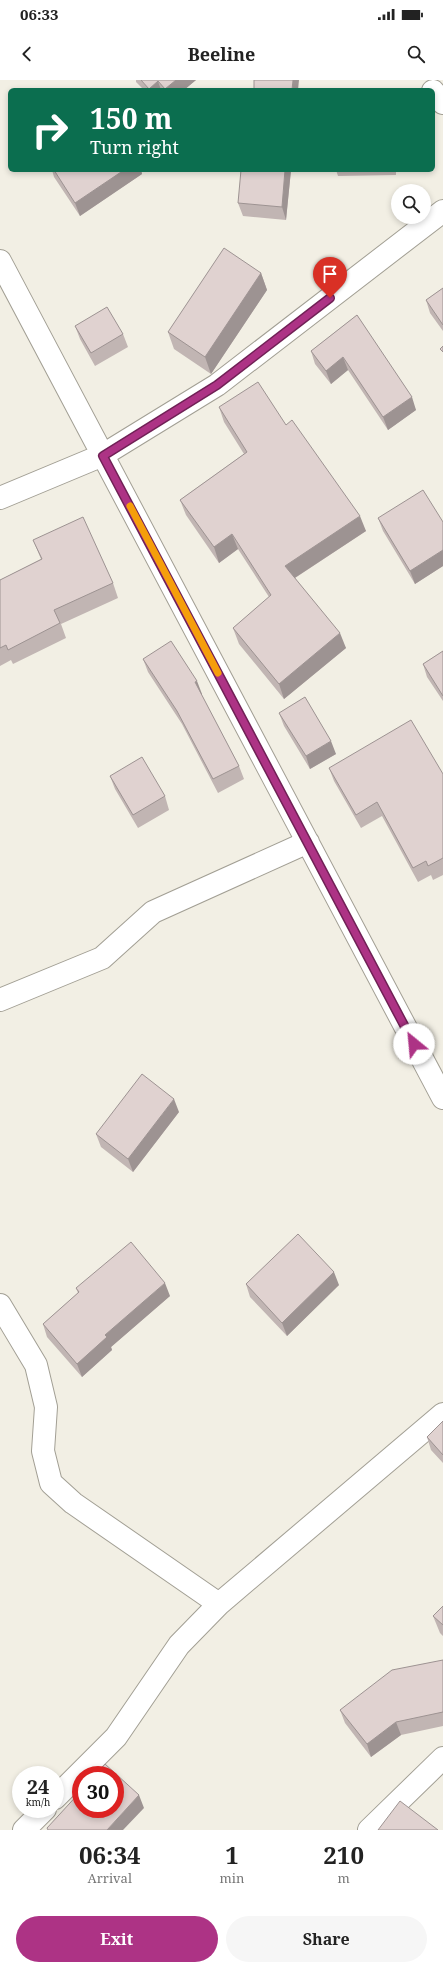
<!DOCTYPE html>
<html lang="en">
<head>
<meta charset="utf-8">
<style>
	body { margin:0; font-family:"Noto Serif",serif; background:#f6f6f6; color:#222; height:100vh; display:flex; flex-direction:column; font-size:15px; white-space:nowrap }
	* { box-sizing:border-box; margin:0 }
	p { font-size:13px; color:#767676 }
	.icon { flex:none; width:22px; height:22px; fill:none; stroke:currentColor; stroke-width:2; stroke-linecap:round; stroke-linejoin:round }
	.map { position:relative; height:1750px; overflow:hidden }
	.panel { display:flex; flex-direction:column; background:#fff; flex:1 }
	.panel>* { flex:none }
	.top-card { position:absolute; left:8px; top:8px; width:427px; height:84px; border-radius:6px; box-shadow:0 2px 6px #0003; background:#0b6e4f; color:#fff; overflow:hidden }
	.tools { position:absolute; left:391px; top:104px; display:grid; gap:8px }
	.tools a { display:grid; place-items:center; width:40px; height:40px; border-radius:50%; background:#fff; box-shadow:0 2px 6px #0003; font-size:20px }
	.speed { position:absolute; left:12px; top:1686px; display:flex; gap:8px; font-size:20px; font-weight:700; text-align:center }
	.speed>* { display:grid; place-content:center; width:52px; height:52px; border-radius:50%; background:#fff; box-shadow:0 2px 6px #0003; line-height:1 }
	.speed small { font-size:10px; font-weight:400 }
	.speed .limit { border:6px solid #d22; background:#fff; color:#111 }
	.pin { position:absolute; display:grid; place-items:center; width:34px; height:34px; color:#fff; margin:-41px -17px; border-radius:50% 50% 50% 0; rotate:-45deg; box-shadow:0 0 4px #0007 }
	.pin .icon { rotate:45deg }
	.me { position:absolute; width:44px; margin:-22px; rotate:332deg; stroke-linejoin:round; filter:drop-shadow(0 0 3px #0008) }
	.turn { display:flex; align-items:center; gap:14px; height:84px; padding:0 16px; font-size:18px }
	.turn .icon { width:52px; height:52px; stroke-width:2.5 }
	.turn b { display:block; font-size:28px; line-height:34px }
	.eta { display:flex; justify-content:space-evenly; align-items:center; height:68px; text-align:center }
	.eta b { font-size:24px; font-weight:700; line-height:28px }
	.primary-button { display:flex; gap:8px; margin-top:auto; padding:8px 16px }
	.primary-button a { flex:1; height:46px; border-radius:24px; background:#ad3385; color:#fff; font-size:16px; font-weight:700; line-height:46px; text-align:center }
	.primary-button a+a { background:#f6f6f6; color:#222 }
	.status { display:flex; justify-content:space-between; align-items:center; height:28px; padding:0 20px; background:#fff; direction:ltr }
	.status svg { height:11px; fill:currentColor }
	header { display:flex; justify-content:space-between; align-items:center; height:52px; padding:0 16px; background:#fff; font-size:18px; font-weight:700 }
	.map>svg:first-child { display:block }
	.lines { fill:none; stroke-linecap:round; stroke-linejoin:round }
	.street-casing { stroke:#a29f94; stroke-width:24 }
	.street { stroke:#fff; stroke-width:22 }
	.wall { fill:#c1b5b3 }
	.shaded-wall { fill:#9d9392 }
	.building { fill:#e0d2d0; stroke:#9d9392 }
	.route-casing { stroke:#702156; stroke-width:10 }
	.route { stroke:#ad3385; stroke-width:7 }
	.slow { stroke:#f59e0b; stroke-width:7 }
</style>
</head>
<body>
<div class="status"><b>06:33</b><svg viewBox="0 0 49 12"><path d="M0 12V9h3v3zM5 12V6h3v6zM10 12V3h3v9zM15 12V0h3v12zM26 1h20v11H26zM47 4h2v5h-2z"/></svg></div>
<header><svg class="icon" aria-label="back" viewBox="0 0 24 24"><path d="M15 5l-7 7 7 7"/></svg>Beeline<svg class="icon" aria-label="search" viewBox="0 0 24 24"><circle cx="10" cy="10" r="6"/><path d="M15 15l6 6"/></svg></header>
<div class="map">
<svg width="443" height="1750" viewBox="0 0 443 1750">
	<rect width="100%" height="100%" fill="#f2efe4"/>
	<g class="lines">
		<!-- street casing -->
		<g class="street-casing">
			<path id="street" d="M433 11 443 23
				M0 181 443 1018
				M0 418 103 375 217 305 443 131
				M0 920 102 878 153 832 308 762
				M0 1225 36 1285 46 1327 43 1371 51 1403 73 1423 219 1524
				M55 1718 116 1657 179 1565 219 1524 443 1334
				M24 1750 45 1729
				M369 1750 443 1678"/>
		</g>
		<!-- street -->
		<use href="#street" class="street"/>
	</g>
	<!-- wall -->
	<path class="wall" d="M136 0H196L184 10H144L136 2Z
		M52 90H141L142 94 80 136 54 97Z
		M291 90 286 140 243 136 238 123Z
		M336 90H396V95L338 96Z
		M261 193 267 210 211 294 174 269 168 252Z
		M443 208V251L430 233 426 220Z
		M357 235 416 330 388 350 348 290 331 304 315 284 311 271Z
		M75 246 123 254 128 267 95 286 80 259Z
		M219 327 286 345 366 451 295 498 346 568 284 619 239 564 233 548 269 517 238 469 219 483 186 435 180 420 244 374 224 342Z
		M378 438 443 442V486L415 504 383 451Z
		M33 460 113 503 118 518 61 544 66 558 13 584 11 580 0 586V500L41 479Z
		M443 571V621L427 597 423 584Z
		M143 579 202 614H201L239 686 244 699 218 713 182 644 148 592Z
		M279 633 336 674 310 689 284 646Z
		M329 688 443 694V795L433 800 431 795 418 802 382 736 361 748 334 701Z
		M110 696 165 716 169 730 138 748 115 709Z
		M179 1032 133 1092 101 1067 96 1054Z
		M246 1204 339 1205 287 1256 250 1217Z
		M76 1208 170 1216 111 1267 112 1270 82 1297 47 1257 43 1244 78 1213Z
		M443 1341V1383L431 1370 427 1357Z
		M443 1526V1556L440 1553 433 1536Z
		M443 1580V1646L401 1655 371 1677 345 1643 340 1630Z"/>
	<!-- shaded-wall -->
	<path class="shaded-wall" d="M176 0H196L184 10H166L165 9Z
		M293 0H299L298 10H292Z
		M158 1 161 10H150L149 9Z
		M124 90H141L142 94 80 136 75 123Z
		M285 90H291L286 140 282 127Z
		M261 193 267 210 211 294 205 277Z
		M343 277 348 290 331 304 326 291Z
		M412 317 416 330 388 350 383 337Z
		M360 436 366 451 290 501 285 486Z
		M232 454 238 469 219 483 214 467Z
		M443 470V486L415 504 410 491Z
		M340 553 346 568 284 619 279 604Z
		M197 601 202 614 200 615 195 602Z
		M331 661 336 674 310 689 306 676Z
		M174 1019 179 1032 133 1092 128 1079Z
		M334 1192 339 1205 287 1256 282 1243Z
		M165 1203 170 1216 111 1267 112 1270 82 1297 77 1284 105 1255Z
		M396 1642 401 1655 371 1677 367 1664Z
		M139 1715 144 1728 123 1750H107Z"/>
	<!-- building -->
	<path class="building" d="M141 0H176L165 9 158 1 149 9Z
		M254 0H293L292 10H254Z
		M54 90H124L75 123Z
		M241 90H285L282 127 238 123Z
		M224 168 261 193 205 277 168 252Z
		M443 208V245L426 220Z
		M107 227 123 254 91 273 75 246Z
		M357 235 412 317 383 337 343 277 326 291 311 271Z
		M443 266V272L440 269Z
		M258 302 286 345 292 340 360 436 285 486 340 553 279 604 233 548 271 515 232 454 214 467 180 420 247 372 219 327Z
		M423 410 443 442V470L410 491 378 438Z
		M83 437 113 503 54 530 60 543 8 570 6 565 0 568V500L42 479 33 460Z
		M171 561 197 601 195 602 239 686 213 699 177 631 143 579Z
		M443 571V616L423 584Z
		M305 617 331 661 306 676 279 633Z
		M411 640 443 694V778L428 786 426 781 413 788 377 722 356 735 329 688Z
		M142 677 165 716 133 735 110 696Z
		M142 994 174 1019 128 1079 96 1054Z
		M298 1154 334 1192 282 1243 246 1204Z
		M131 1162 165 1203 105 1255 107 1257 77 1284 43 1244 79 1212 76 1208Z
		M443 1341V1375L427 1357Z
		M443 1526V1545L433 1536Z
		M443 1580V1632L396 1642 367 1664 340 1630 392 1590Z
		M105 1684 139 1715 107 1750H48L47 1748 81 1711V1729H115V1695H96Z
		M400 1721 438 1750H378Z"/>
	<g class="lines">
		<!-- route casing -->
		<g class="route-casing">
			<path id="route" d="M330 218 217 305 103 376 414 964"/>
		</g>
		<!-- route -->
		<use href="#route" class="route"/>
		<!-- slow -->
		<path class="slow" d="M130 426 218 593"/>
	</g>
</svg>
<div class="tools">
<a><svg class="icon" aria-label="search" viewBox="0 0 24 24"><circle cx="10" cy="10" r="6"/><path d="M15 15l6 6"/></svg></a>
</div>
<div class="speed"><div>24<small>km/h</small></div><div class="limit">30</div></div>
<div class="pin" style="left:330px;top:218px;background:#d93025"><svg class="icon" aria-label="arrive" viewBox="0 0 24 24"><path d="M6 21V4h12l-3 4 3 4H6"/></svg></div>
<svg class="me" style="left:414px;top:964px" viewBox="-20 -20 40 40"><circle r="19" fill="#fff"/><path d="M0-13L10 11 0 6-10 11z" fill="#ad3385"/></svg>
<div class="top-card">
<div class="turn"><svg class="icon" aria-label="right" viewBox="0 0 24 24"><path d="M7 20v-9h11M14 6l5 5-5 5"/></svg><div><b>150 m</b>Turn right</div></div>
</div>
</div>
<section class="panel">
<div class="eta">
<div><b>06:34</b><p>Arrival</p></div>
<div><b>1</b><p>min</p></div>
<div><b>210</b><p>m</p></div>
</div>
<div class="primary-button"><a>Exit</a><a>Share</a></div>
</section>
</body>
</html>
